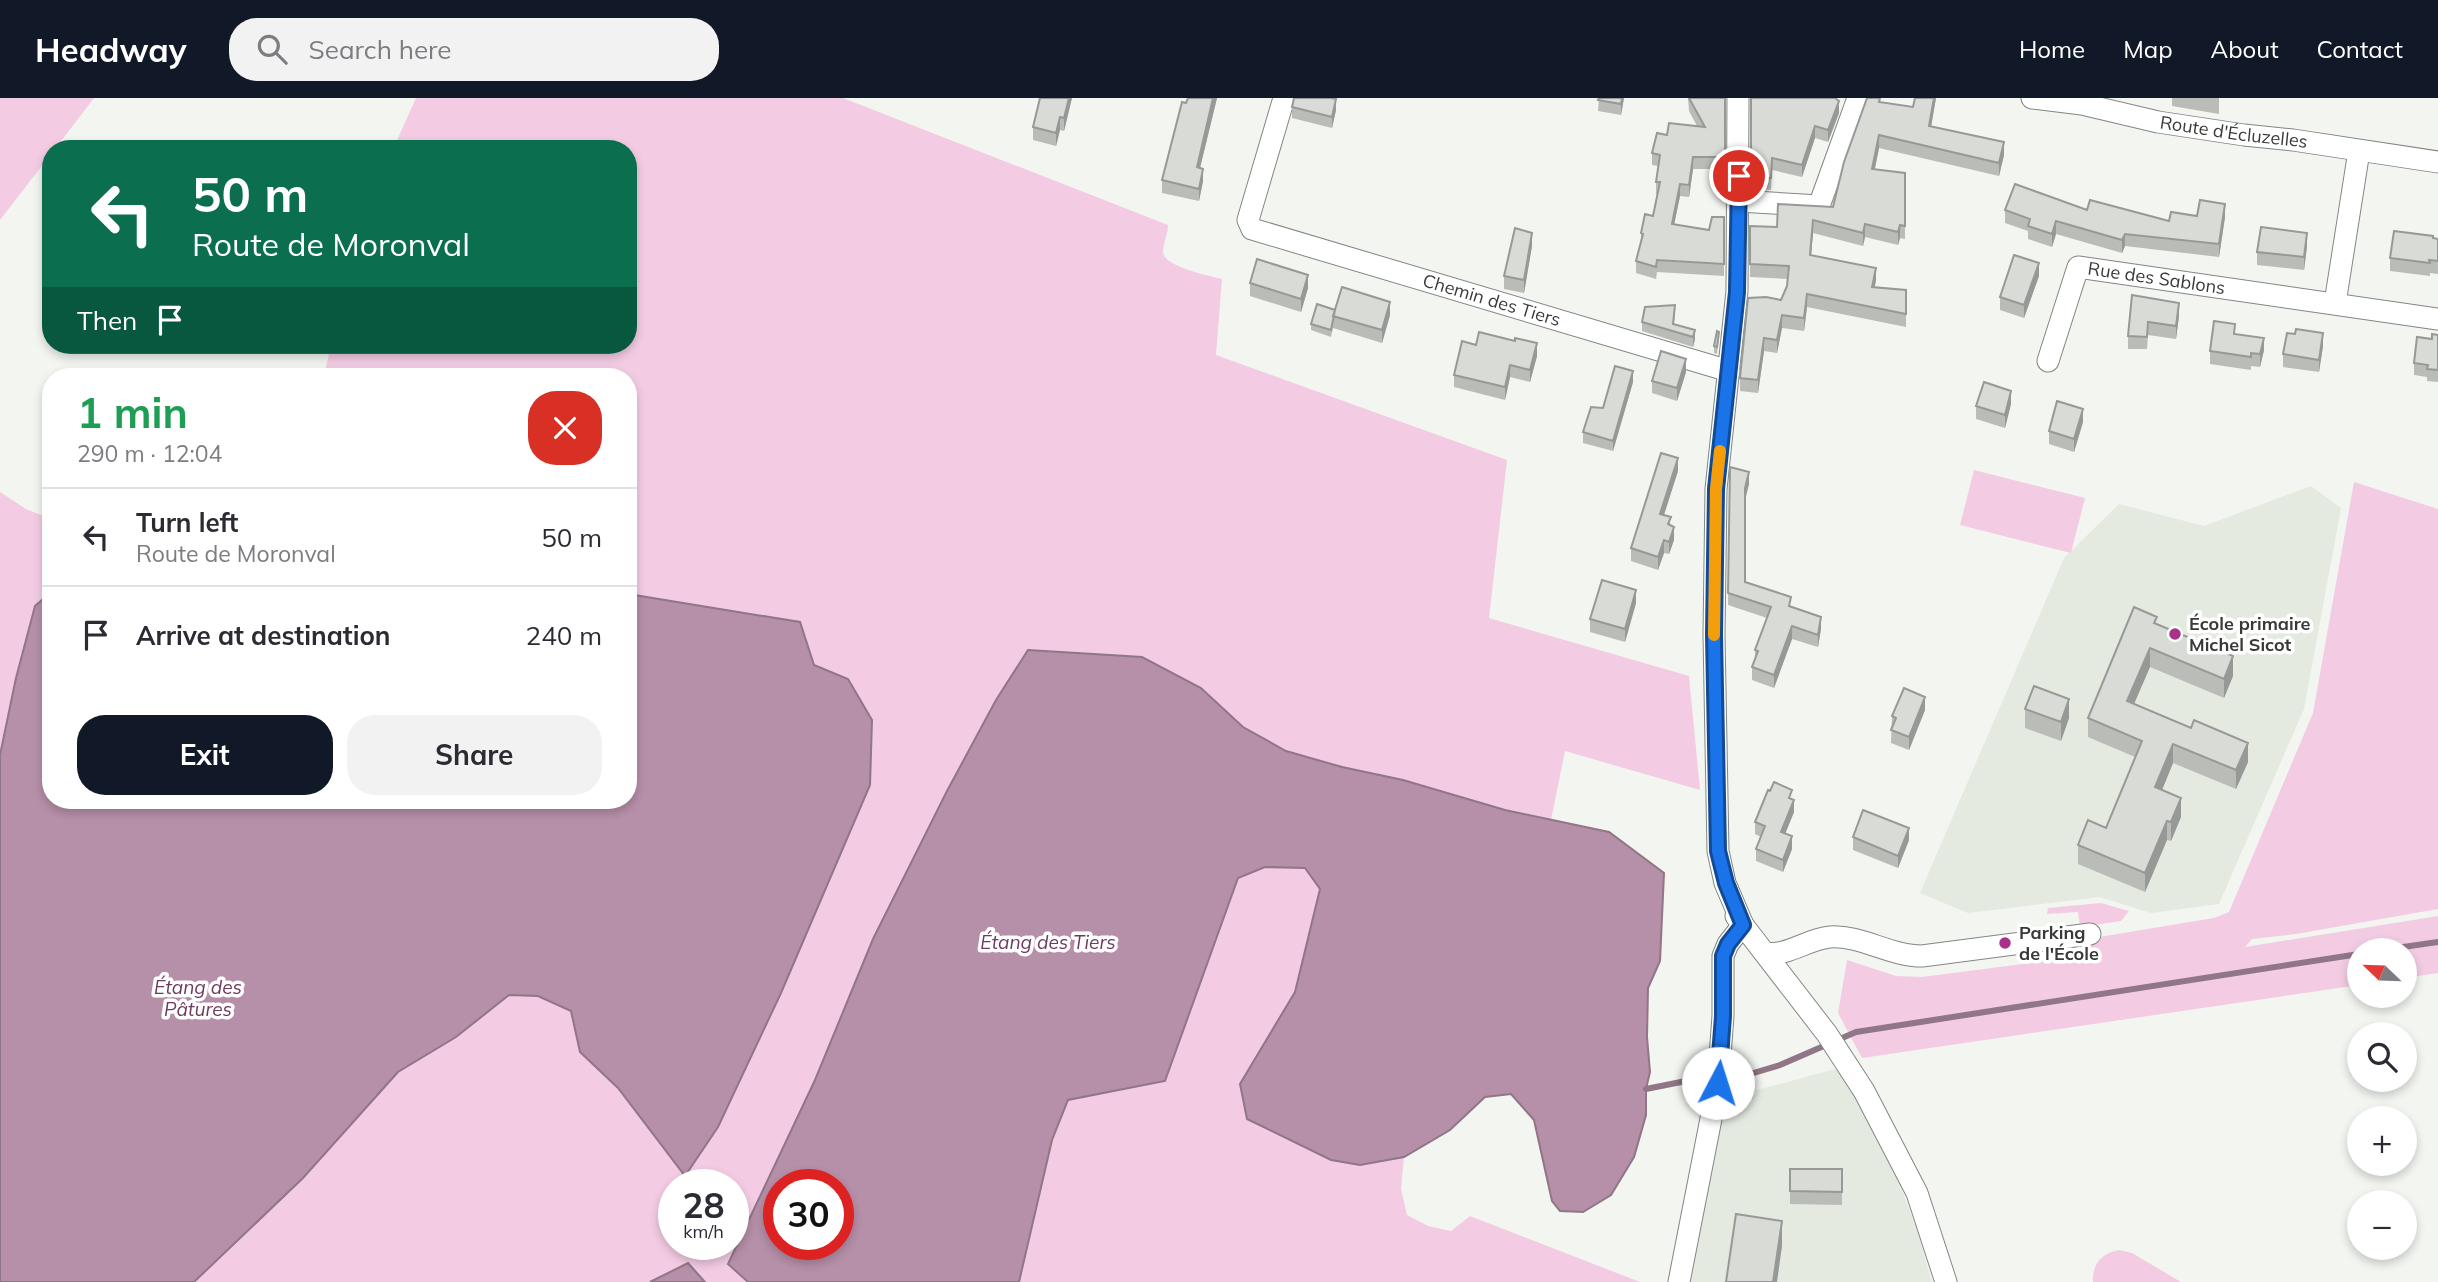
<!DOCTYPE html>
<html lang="en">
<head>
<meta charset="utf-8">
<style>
	body { margin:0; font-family:Mulish,sans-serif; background:#f2f2f3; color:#2b2b33; height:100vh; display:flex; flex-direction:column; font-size:26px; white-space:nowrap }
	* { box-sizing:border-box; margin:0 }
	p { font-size:23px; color:#7c7c81 }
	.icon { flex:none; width:38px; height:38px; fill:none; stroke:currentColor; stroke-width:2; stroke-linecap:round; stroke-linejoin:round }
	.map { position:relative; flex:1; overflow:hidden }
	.details { position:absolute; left:42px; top:270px; width:595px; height:441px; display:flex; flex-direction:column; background:#fff; border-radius:28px; box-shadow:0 4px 10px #0003 }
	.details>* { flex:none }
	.banner { position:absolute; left:42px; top:42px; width:595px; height:214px; border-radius:28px; box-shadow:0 4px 10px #0003; background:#0b6e4f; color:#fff; overflow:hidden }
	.needle { width:46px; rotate:293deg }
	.fabs { position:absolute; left:2347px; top:840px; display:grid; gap:14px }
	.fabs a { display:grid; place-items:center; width:70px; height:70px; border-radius:50%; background:#fff; box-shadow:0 4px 10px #0003; font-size:35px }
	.speed { position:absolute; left:658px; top:1071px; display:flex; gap:14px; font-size:35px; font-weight:700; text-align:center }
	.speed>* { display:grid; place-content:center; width:91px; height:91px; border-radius:50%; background:#fff; box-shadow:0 4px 10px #0003; line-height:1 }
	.speed small { font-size:18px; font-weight:400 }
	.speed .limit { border:10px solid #d22; background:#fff; color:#111 }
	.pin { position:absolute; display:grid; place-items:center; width:60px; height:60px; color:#fff; margin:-30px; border:4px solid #fff; border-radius:50%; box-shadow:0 2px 7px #0007 }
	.me { position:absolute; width:77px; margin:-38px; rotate:5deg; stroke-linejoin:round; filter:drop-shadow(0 0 5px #0008) }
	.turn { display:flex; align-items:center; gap:24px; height:147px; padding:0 35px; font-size:32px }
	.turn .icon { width:91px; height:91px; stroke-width:2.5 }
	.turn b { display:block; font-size:49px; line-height:60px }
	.then { display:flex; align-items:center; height:66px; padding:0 35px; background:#0003; gap:14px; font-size:26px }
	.round { display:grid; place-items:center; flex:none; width:74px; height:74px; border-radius:28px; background:#f2f2f3 }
	.overview { display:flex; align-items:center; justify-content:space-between; height:119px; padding:0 35px }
	h1 { font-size:42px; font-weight:700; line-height:52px; color:#1e9e55 }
	.primary-button { display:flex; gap:14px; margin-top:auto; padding:14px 35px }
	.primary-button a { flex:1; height:80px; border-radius:28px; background:#111827; color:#fff; font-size:28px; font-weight:700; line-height:80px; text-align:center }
	.primary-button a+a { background:#f2f2f3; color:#2b2b33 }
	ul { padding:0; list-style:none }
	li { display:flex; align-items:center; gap:21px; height:98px; padding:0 35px; border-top:2px solid #e1e1e2 }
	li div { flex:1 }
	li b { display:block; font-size:26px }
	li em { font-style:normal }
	header { display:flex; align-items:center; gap:42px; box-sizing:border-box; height:98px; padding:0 35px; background:#111827; color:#fff }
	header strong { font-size:33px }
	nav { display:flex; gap:38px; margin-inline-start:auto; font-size:24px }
	.search { width:490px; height:63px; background:#f2f2f3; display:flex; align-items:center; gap:18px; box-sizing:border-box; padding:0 24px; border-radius:28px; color:#7c7c81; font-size:26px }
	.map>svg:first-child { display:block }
	.built { fill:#e4eae0 }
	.green { fill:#f3cce4; fill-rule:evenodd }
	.water { fill:#b68fa8; stroke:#907686; stroke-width:2; fill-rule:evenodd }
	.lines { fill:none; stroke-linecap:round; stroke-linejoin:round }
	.stream { stroke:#907686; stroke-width:6 }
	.minor-casing { stroke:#838682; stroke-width:23 }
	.minor { stroke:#fff; stroke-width:21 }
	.wall { fill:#babcb8 }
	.shaded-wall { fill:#979996 }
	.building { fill:#d8dbd6; stroke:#979996; stroke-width:2 }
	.route-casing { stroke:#114b97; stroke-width:18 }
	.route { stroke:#1a73e8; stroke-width:12 }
	.slow { stroke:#f59e0b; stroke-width:12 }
	.poi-dot { fill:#a83289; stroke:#fff; stroke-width:2.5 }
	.labels { text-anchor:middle; stroke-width:7; stroke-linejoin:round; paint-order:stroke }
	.street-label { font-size:18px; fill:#393a38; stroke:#fff }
	.poi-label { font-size:18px; font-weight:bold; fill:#393a38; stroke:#fff; text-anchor:start }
	.water-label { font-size:19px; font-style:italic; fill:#6e3a5e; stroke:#fff }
</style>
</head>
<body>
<header>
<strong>Headway</strong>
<div class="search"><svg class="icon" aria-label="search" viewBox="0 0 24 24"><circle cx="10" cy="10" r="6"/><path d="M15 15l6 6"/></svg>Search here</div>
<nav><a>Home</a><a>Map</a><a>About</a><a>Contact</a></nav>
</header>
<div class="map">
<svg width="2438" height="1184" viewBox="0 0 2438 1184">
	<rect width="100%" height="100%" fill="#f2f5f0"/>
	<!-- built -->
	<path class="built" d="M2311 388 2341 410 2304 611 2219 806 2151 815 2099 799 1968 815 1920 795 2064 460 2119 406 2204 428Z
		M1839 970 1881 1043 1897 1079 1918 1135 1932 1184H1686L1720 1002Z"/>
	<!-- green -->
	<path class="green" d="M0 0H94L55 51H51V56L0 122Z
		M416 0H843L1168 127C1168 136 1163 146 1163 154 1164 169 1210 178 1222 181L1216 257 1507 362 1489 520 1689 578 1700 692 1565 653 1551 722 1505 712 1403 682 1342 669 1286 653 1243 629 1201 590 1028 552 996 602 947 693 873 841 815 982 728 1166 748 1184H705L688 1165 650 1184H194L303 1080 398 974 456 939 509 897 538 898 571 913 580 954 618 990 685 1078 718 1029 781 895 870 687 848 581 814 567 800 524 628 496V278H324L331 247H628V51H393ZM674 1087H733V1146H674Z
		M1974 372 2085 400 2071 455 1960 427Z
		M2354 384 2438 411V811L2296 836 2252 841 2245 849 2438 818V875L2405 880 2404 852H2359V887L1862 960 1838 915 1847 862 1896 878 1922 879 2083 858 2081 842 2214 820 2229 814 2313 615Z
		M0 394 26 411 51 421V494L35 508 16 580 0 657Z
		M1265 769 1305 770 1320 791 1295 894 1240 986 1360 1067 1404 1059 1401 1091 1407 1117 1428 1128 1451 1133 1470 1118 1640 1184H1019L1052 1042 1068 1002 1165 983 1238 780Z
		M2101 805 2129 813 2121 823 2080 829 2078 814 2047 816 2048 810Z
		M2119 1152 2132 1155 2181 1184H2093C2092 1166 2102 1155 2119 1152Z"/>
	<!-- water -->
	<path class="water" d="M51 494V702H628V496L800 524 814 567 848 581 872 622 870 687 781 895 718 1029 685 1078 618 990 580 954 571 913 538 898 509 897 456 939 398 974 303 1080 194 1184H0V657L16 580 35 508Z
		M1028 552 1142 559 1201 590 1243 629 1286 653 1342 669 1403 682 1505 712 1609 734 1664 775 1660 863 1648 890 1647 939 1650 974 1646 991V1017L1634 1059 1611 1097 1583 1114 1560 1113 1552 1103 1534 1022 1511 996 1485 999 1450 1032 1404 1059 1360 1067 1331 1062 1247 1021 1240 986 1295 894 1320 791 1305 770 1265 769 1238 780 1165 983 1068 1002 1052 1042 1019 1184H748L728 1166 815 982 873 841 947 693 996 602ZM779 1087H838V1146H779Z
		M688 1165 705 1184H650Z"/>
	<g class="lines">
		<!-- stream -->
		<path class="stream" d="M2382 852 2438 844
			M1646 991 1691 982 1740 979 1780 967 1856 934 2359 856"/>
		<!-- minor casing -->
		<g class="minor-casing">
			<g id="minor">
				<path id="s1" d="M1284 0 1248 122 1252 131 1729 273"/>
				<path d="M1738 0 1737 193 1716 391 1714 537 1718 753 1725 785 1743 827"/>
				<path id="s2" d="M2032 0 2082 6 2158 24 2244 37 2293 42 2438 64"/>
				<path d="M1739 103 1819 108 1858 0"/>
				<path d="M2335 205 2359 53"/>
				<path id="s3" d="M2048 263 2078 169 2438 221"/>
				<path d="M1736 818 1827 936 1864 993 1917 1095 1946 1184"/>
				<path d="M1765 855C1787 859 1807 841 1830 839 1861 837 1890 858 1922 858L2090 836"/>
				<path d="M1679 1184 1718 985 1723 918V858L1728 846 1743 827"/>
			</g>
		</g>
		<!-- minor -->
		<use href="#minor" class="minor"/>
	</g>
	<!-- wall -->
	<path class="wall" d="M1072 0 1064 33 1060 32 1056 48 1033 42V29Z
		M1188 0H1217L1200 70 1203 83 1199 103 1162 95V82Z
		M1599 0H1624L1621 17 1598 13Z
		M1688 0H1725V71H1693L1689 99 1680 98 1674 126 1709 132 1724 119V178L1657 174 1656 181 1636 175V163L1641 146V135L1653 118 1658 96H1656V84L1658 68 1652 67V55L1667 37 1697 28 1689 13Z
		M1751 0 1839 15 1828 44 1815 40 1802 79 1772 72 1771 92 1751 91Z
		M1915 0H1936L1931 28 2004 57 1999 78 1879 50 1875 71 1905 75V141L1900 140 1898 147 1865 139 1863 148 1813 135 1811 157 1876 182 1875 189 1906 192V229L1807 209 1804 233 1782 230 1777 255 1764 253 1758 295 1740 293V280L1781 202 1787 188 1788 181 1750 179V128L1777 129 1833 109 1882 5 1913 9Z
		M2172 0H2219V16L2172 8Z
		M1292 9 1336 12 1332 30 1292 20Z
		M2005 112 2169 123 2197 118 2225 119 2219 159 2125 148 2122 155 2056 136 2052 149 2028 141V133L2005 125Z
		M2433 140 2438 141V176L2430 175V178L2390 173V160Z
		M1532 148 1524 195 1504 191V178Z
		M2307 148 2304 172 2257 167V154Z
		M2039 178 2024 220 2000 212V199Z
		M1250 185 1308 190 1301 214 1250 198Z
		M2132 197 2179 218 2176 241 2148 237 2147 251H2128V238Z
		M1335 212 1390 217 1382 245 1333 230 1331 239 1311 232V226Z
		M1675 217 1674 226 1695 241 1693 249 1642 233V224Z
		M2235 236 2264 252 2260 269 2251 268V272L2210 266V253Z
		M2438 237V284L2427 283V279L2414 277V265L2432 241Z
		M1719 240 1717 256 1714 255V248Z
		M1476 247 1537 258 1530 284 1510 279 1505 302 1454 289V277Z
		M2323 248 2319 274 2283 269V256Z
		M1686 274 1677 303 1652 295V283Z
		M1633 284 1613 353 1583 345V334L1603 310Z
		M2011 306 2005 330 1976 321V308Z
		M2083 324 2074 354 2049 346V333Z
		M1730 369 1749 386 1745 402V484L1791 509 1821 531 1818 549 1792 541 1774 590 1752 582V569L1755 563V552L1767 520 1728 507Z
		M1678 373 1664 417 1671 427 1674 442 1669 456 1664 455 1658 472 1631 463V450Z
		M1636 505 1625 544 1590 534V521Z
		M2157 526 2233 578 2224 600 2150 569 2134 606 2248 664 2236 691 2173 665 2162 692 2181 719 2171 743 2167 742 2145 794 2078 766V747L2106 730 2135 659 2088 639V620Z
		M2025 611 2069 620 2061 643 2025 630Z
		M1925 612 1909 652 1891 645 1892 618Z
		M1792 701 1794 714 1785 736 1792 751 1783 774 1756 763V751L1761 739 1755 736V724Z
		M1853 739 1909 742 1898 770 1853 752Z
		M1790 1071H1842V1107L1790 1106Z"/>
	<!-- shaded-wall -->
	<path class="shaded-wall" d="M1069 0H1072L1064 33V20Z
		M1213 0H1217L1197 82V69Z
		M1622 0H1624L1621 17V6Z
		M1934 0H1936L1929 41V28Z
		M1336 1V12L1332 30V19Z
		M1839 3V15L1828 44V32Z
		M1060 19V32L1056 48V35Z
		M1815 28V40L1802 79V67Z
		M1879 37V50L1872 84V71Z
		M2004 44V57L1999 78V65Z
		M1693 59V71L1689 99V87Z
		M1203 71V83L1199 103V91Z
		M1680 86V98L1672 137V126Z
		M2225 106V119L2219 159V146Z
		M1813 122V135L1810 170V157Z
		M2056 123V136L2052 149V136Z
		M1865 126V139L1863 148V135Z
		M1900 127V140L1898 147V134Z
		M1532 135V148L1524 195V182Z
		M2307 135V148L2304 172V159Z
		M2125 136V148L2122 155V142Z
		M2039 165V178L2024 220V207Z
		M1876 170V182L1872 201V189Z
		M1308 177V190L1301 214V201Z
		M1807 196V209L1804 233V220Z
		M1390 204V217L1382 245V232Z
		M2179 205V218L2176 241V228Z
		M1782 217V230L1777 255V242Z
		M1695 232V241L1693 249V239Z
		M2323 235V248L2319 274V262Z
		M1764 240V253L1758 295V282Z
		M2264 240V252L2260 269V256Z
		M1537 245V258L1530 284V272Z
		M1686 261V274L1677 303V290Z
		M1510 267V279L1505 302V289Z
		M1633 273V284L1613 353V343Z
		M2011 293V306L2005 330V317Z
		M2083 311V324L2074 354V341Z
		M1678 360V373L1660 429V416Z
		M1749 374V386L1745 402V390Z
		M1674 429V442L1669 456V444Z
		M1664 442V455L1658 472V459Z
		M1636 492V505L1625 544V531Z
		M1821 519V531L1818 549V537Z
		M1792 528V541L1774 590V577Z
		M2150 550V569L2127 622V603Z
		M2233 558V578L2224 600V581Z
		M1925 599V612L1909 652V639Z
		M2069 601V620L2061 643V624Z
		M2248 645V664L2236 691V672Z
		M2173 646V665L2155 709V689Z
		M2181 700V719L2171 743V724Z
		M1794 702V714L1781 746V734Z
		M2167 723V742L2145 794V775Z
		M1909 730V742L1898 770V758Z
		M1792 738V751L1783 774V762Z
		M1782 1123V1148L1777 1184H1773Z"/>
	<!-- building -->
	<path class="building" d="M1040 0H1069L1064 20 1060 19 1056 35 1033 29Z
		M1188 0H1213L1197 69 1203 71 1199 91 1162 82 1182 4 1186 5Z
		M1294 0H1331L1336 1 1332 19 1292 9Z
		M1599 0H1622L1621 6 1598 2Z
		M1689 0H1725V59H1693L1689 87 1680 86 1672 126 1709 132 1712 119H1724V166L1657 162 1656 169 1636 163 1643 136 1641 135 1645 116 1653 118 1660 84H1656L1660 57 1652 55 1657 35 1667 37 1669 25 1705 29Z
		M1751 0H1835L1839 3 1828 32 1815 28 1802 67 1772 60 1771 80 1751 79Z
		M1867 0H1880L1879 4 1913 9 1915 0H1934L1929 28 2004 44 1999 65 1879 37 1872 71 1905 75V128L1900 127 1898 134 1865 126 1863 135 1813 122 1810 157 1876 170 1872 189 1906 192V216L1807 196 1804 220 1782 217 1777 242 1764 240 1758 282 1740 280 1748 200 1766 199 1781 202 1787 188 1789 168 1750 166V128L1777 129 1778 106 1833 109 1844 64Z
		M2015 86 2087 112 2090 102 2169 123 2171 114 2197 118 2200 102 2225 106 2219 146 2125 136 2122 142 2056 123 2052 136 2028 128 2030 121 2005 112Z
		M2261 129 2307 135 2304 159 2257 154Z
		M1515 130 1532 135 1524 182 1504 178Z
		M2394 133 2433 138V140L2438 141V163L2429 162 2430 165 2390 160Z
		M2014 157 2039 165 2024 207 2000 199Z
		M1257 161 1308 177 1301 201 1250 185Z
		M1342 189 1390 204 1382 232 1333 218Z
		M2132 197 2179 205 2176 228 2148 224 2147 239 2128 238Z
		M1317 206 1335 212 1331 232 1311 226Z
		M1675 207 1673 226 1695 232 1693 239 1642 224 1645 209Z
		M2214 223 2235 226 2234 236 2264 240 2260 256 2251 255V259L2210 253Z
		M2296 231 2323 235 2319 262 2283 256 2287 235 2295 236Z
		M1717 233 1719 234 1717 249 1714 248Z
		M1479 234 1515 243V240L1537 245 1530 272 1510 267 1505 289 1454 277 1462 243 1476 247Z
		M2432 236 2438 237V272L2427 271 2428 267 2414 265 2417 239 2432 241Z
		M1661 253 1686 261 1677 290 1652 283Z
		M1615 268 1633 273 1613 343 1583 334 1591 309 1603 310Z
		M1984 284 2011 293 2005 317 1976 308Z
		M2057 303 2083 311 2074 341 2049 333Z
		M1661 355 1678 360 1660 416 1671 419 1668 426 1674 429 1669 444 1664 442 1658 459 1631 450Z
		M1730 369 1749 374 1745 390V484L1791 499 1789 508 1821 519 1818 537 1792 528 1774 577 1752 569 1758 553 1755 552 1771 509 1728 495Z
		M1602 482 1636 492 1625 531 1590 521Z
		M2134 509 2157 519 2154 525 2233 558 2224 581 2150 550 2127 603 2191 630 2194 622 2248 645 2236 672 2173 646 2155 689 2181 700 2171 724 2167 723 2145 775 2078 747 2088 722 2106 730 2142 643 2088 620Z
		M2034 588 2069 601 2061 624 2025 611Z
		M1904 590 1925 599 1909 639 1891 632 1896 620 1892 618Z
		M1774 684 1792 692 1789 700 1794 702 1781 734 1792 738 1783 762 1756 751 1765 728 1755 724 1768 692 1770 693Z
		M1863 712 1909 730 1898 758 1853 739Z
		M1790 1071H1842V1094L1790 1093Z
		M1736 1116 1782 1123 1773 1184H1726Z"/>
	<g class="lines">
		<!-- route casing -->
		<g class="route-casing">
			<path id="route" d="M1718 985 1723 918V858L1728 846 1743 827 1726 785 1718 753 1714 537 1716 391 1737 194 1739 78"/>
		</g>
		<!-- route -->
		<use href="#route" class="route"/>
		<!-- slow -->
		<path class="slow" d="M1714 537 1716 391 1720 353"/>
	</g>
	<!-- markers -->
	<g class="poi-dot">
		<circle cx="2175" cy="536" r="7"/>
		<circle cx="2005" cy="845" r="7"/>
	</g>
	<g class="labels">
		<!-- street labels -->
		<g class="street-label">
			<text dy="6" stroke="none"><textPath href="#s2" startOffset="205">Route d'Écluzelles</textPath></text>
			<text dy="6" stroke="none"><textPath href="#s3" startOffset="178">Rue des Sablons</textPath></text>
			<text dy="6" stroke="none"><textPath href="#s1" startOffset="387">Chemin des Tiers</textPath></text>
		</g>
		<!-- poi labels -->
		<g class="poi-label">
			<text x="2189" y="532">École primaire<tspan x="2189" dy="21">Michel Sicot</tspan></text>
			<text x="2019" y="841">Parking<tspan x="2019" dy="21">de l'École</tspan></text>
		</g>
		<!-- water labels -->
		<g class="water-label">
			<text x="1048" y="851">Étang des Tiers</text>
			<text x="198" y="896">Étang des<tspan x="198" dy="22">Pâtures</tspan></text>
		</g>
	</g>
</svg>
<div class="fabs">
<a><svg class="needle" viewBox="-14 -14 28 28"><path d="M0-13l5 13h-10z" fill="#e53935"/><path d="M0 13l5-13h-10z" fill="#7c7c81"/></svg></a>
<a><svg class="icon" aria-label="search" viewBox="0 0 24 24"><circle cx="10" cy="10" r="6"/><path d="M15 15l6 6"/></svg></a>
<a>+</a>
<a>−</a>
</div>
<div class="speed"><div>28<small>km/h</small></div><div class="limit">30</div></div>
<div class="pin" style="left:1739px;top:78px;background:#d93025"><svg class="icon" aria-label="arrive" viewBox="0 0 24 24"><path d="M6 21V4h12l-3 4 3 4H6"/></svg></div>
<svg class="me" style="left:1718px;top:985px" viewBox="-20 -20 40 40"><circle r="19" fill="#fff"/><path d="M0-13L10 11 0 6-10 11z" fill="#1a73e8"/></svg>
<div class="banner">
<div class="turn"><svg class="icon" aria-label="left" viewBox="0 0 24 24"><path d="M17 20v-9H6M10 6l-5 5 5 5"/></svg><div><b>50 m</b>Route de Moronval</div></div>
<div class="then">Then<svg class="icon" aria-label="arrive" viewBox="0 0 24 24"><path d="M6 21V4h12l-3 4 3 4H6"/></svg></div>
</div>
<section class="details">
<div class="overview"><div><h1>1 min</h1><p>290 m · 12:04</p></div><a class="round" style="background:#d93025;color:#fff"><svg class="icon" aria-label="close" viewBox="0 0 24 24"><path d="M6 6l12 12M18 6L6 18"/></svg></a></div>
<ul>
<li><svg class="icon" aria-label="left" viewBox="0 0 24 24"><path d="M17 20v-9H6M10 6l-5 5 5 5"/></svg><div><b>Turn left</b><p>Route de Moronval</p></div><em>50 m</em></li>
<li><svg class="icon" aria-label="arrive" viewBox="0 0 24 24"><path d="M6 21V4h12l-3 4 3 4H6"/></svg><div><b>Arrive at destination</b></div><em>240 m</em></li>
</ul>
<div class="primary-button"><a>Exit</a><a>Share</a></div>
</section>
</div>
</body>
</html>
